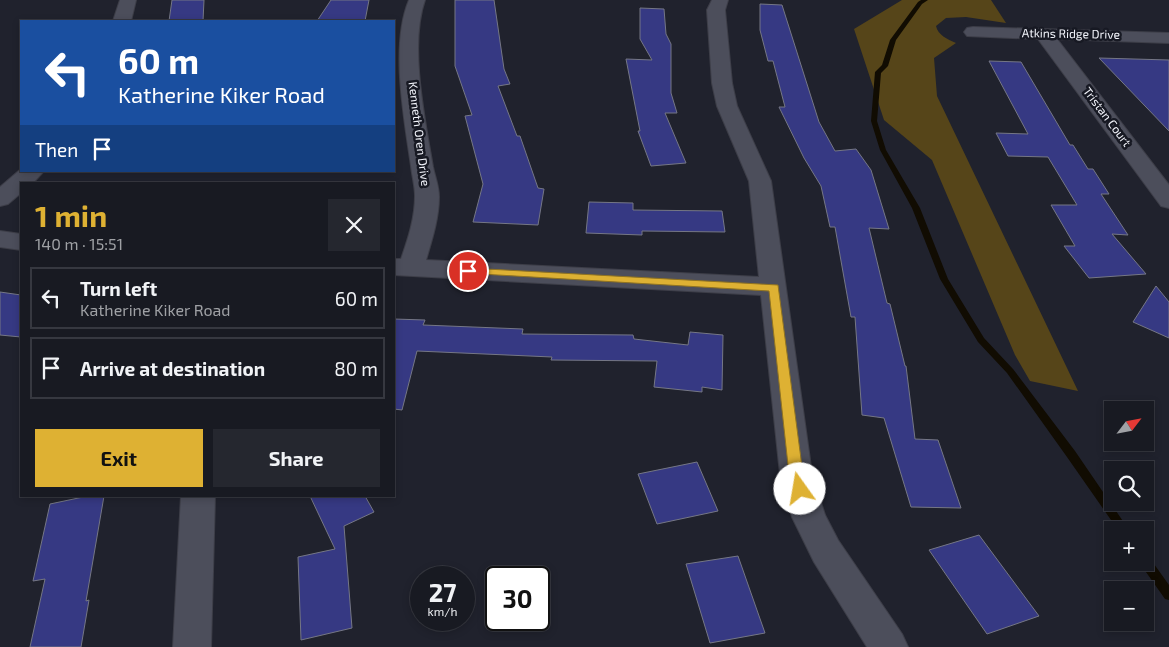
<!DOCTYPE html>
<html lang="en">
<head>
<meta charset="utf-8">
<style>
	body { margin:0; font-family:"Exo 2",sans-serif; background:#25272f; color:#f1f3f6; height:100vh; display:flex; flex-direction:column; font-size:19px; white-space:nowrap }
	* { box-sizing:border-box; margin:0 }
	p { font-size:16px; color:#9fa1a5 }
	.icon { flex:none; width:28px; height:28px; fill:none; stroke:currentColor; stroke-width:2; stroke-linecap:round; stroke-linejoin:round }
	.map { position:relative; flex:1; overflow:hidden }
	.sheet { position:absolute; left:20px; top:182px; width:375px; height:315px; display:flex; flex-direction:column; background:#181a22; border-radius:0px; box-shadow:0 2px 8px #0003,0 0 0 1px #363840 }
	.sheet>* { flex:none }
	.hud { position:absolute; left:20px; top:20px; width:375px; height:152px; border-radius:0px; box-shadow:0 2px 8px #0003,0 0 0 1px #363840; background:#1a4fa0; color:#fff; overflow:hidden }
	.needle { width:32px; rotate:58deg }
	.tools { position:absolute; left:1104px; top:401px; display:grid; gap:10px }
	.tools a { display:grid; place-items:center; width:50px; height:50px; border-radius:0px; background:#181a22; box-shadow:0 2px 8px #0003,0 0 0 1px #363840; font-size:25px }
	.speed { position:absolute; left:410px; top:566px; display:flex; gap:10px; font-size:25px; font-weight:700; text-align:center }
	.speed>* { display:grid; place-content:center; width:65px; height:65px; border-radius:50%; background:#181a22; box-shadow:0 2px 8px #0003,0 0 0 1px #363840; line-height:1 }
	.speed small { font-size:12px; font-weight:400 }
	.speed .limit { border:2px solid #111; border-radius:8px; background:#fff; color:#111 }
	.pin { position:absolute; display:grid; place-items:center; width:42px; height:42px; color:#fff; margin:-21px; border:2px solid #fff; border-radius:50%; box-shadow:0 1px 5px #0007 }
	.me { position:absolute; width:55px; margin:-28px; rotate:347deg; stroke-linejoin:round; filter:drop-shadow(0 0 4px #0008) }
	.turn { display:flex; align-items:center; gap:18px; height:105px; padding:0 15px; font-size:22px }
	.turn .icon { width:65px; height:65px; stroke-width:2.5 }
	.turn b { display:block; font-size:35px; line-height:42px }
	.then { display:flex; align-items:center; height:48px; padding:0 15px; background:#0003; gap:10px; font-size:19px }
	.round { display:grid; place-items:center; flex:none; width:52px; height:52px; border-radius:0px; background:#25272f }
	.summary { display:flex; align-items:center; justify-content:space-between; height:85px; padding:0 15px }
	h1 { font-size:30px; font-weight:700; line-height:38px; color:#deb133 }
	.cta { display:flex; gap:10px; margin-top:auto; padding:10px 15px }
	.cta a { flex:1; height:58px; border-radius:0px; background:#deb133; color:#111; font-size:20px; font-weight:700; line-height:58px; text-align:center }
	.cta a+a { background:#25272f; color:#f1f3f6 }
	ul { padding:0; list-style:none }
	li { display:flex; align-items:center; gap:15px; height:62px; margin:0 10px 8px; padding:0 5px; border:2px solid #363840; border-radius:0px }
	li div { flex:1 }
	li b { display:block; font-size:19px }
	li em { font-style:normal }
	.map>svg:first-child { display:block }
	.green { fill:#564519 }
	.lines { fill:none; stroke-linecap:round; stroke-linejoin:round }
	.stream { fill:#110c02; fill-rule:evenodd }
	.building { fill:#363983; stroke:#757785 }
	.minor-casing { stroke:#3d3e48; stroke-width:2 }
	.minor { fill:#4c4e5b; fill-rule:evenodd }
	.route { fill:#deb133; stroke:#907321 }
	.labels { text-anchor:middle; stroke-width:5; stroke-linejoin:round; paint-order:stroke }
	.far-street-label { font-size:12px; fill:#f3f5fc; stroke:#171923 }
</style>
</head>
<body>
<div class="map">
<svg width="1169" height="647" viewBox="0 0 1169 647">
	<rect width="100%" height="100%" fill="#20222d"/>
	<!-- green -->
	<path class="green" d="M902 0H991L1006 23 966 17 946 18 936 26C938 35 947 39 956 43L934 58 937 96 1078 391 1030 381 1015 355 932 160 884 120 854 29Z"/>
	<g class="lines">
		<!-- stream -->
		<path class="stream" d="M921 0H928L922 4 896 40 888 66 881 73 877 121 886 150 920 208 948 279 984 338 1013 369 1075 451 1129 530H1118L1067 457 1007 373 978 342 940 279 912 208 880 150 871 121 875 72 882 65 890 40 918 2Z
			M1145 556 1149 557 1169 585V600L1165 599 1141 565 1140 562H1145Z"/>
	</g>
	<!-- building -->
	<path class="building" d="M172 0H204L203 21H169Z
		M331 0H369L365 21H317Z
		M455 0H494L504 69 510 84 498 86 517 136H520L538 188 544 189 538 225 473 222 483 184 465 116 472 115 455 66Z
		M760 4 782 5 819 122 835 151 856 149 871 170 889 229 869 228 887 303 890 304 905 366H906L915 439 938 440 961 508 911 507 884 418 862 415 855 317H851L835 227H830L821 186 804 158 779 107H785L773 61H768L760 30Z
		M640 8 664 9 666 34 671 44V93L677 113H665L686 163 651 166 638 131H640L626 59 652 60 640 39Z
		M1099 58 1169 60V131Z
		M989 61 1021 62 1070 145H1073L1088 169H1093L1109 194H1101L1128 235 1112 234 1146 274 1089 278 1064 246H1075L1051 205H1077L1048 157 1008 156 996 133 1028 134Z
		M589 202 633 203V210L722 211 725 232 642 231V235L586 233Z
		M1156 286 1169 302V338L1133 322Z
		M0 292 21 295V337L0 335Z
		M394 319 425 320 423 325 523 329 522 334 633 335 634 339 688 345 690 332 723 335 722 390 702 387V392L654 387 657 361 551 360 552 357 417 351 402 410 394 409Z
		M697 462 718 511 657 524 638 474Z
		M88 496H104L86 601 89 600 81 647H30L45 579 33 581 50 504Z
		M310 496H365L374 512 344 526 352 628 301 640 298 557 335 549Z
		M979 535 1039 616 987 634 929 550Z
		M738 556 765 633 710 643 686 564Z"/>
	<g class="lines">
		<!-- minor casing -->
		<g class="minor-casing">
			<path id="minor" d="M120 0H136L131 21H113Z
				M409 0H425C409 45 425 120 433 167 435 177 439 186 439 197 439 218 432 240 426 260L759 277 749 181 717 106 712 83 707 10 712 0H728L725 10 732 83 737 106 771 181 812 474 825 515 838 540 902 634 908 647H867L814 562 792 517 780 474 761 295 394 275V259H401C408 239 415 218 415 196 415 186 412 176 411 166 404 118 390 45 409 0Z
				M973 27 1169 33V43L1057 39 1169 185V208L1161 206 1038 39 967 36 964 32 967 28Z
				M21 169V171H44L32 184H21V193L8 204 0 206V187Z
				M0 231 21 234V250L0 247Z
				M181 496H215L211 647H173Z"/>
		</g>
		<!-- minor -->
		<use href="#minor" class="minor"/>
	</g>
	<!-- route -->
	<path class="route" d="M468 268 778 285 803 474 807 489 805 493 800 494 796 493 789 474 769 291 464 273 463 271Z"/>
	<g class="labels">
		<!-- far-street labels -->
		<g class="far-street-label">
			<text transform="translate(1071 34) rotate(1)" y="4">Atkins Ridge Drive</text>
			<text transform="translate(1107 117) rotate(53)" y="4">Tristan Court</text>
			<text transform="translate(419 134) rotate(83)" y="4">Kenneth Oren Drive</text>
		</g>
	</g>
</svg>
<div class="tools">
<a><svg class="needle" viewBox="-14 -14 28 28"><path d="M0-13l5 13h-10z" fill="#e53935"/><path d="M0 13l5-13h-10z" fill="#9fa1a5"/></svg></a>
<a><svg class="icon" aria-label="search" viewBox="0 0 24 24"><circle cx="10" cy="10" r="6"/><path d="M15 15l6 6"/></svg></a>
<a>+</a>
<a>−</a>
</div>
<div class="speed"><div>27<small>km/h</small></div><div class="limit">30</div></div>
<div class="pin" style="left:468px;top:271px;background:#d93025"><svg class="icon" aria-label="arrive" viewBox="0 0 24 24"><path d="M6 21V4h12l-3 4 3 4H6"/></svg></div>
<svg class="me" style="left:800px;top:489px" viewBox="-20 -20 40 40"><circle r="19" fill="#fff"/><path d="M0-13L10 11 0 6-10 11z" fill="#deb133"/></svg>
<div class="hud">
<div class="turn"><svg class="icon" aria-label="left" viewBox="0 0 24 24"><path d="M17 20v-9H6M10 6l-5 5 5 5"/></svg><div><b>60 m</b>Katherine Kiker Road</div></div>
<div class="then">Then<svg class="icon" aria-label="arrive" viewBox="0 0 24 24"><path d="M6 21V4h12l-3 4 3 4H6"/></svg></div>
</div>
<section class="sheet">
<div class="summary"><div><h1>1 min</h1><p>140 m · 15:51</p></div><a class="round"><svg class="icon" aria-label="close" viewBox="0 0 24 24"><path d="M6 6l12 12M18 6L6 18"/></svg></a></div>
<ul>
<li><svg class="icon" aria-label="left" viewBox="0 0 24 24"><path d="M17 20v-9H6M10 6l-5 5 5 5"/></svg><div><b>Turn left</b><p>Katherine Kiker Road</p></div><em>60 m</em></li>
<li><svg class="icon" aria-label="arrive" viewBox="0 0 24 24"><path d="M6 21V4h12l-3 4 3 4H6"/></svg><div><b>Arrive at destination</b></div><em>80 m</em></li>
</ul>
<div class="cta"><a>Exit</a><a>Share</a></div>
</section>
</div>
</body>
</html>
